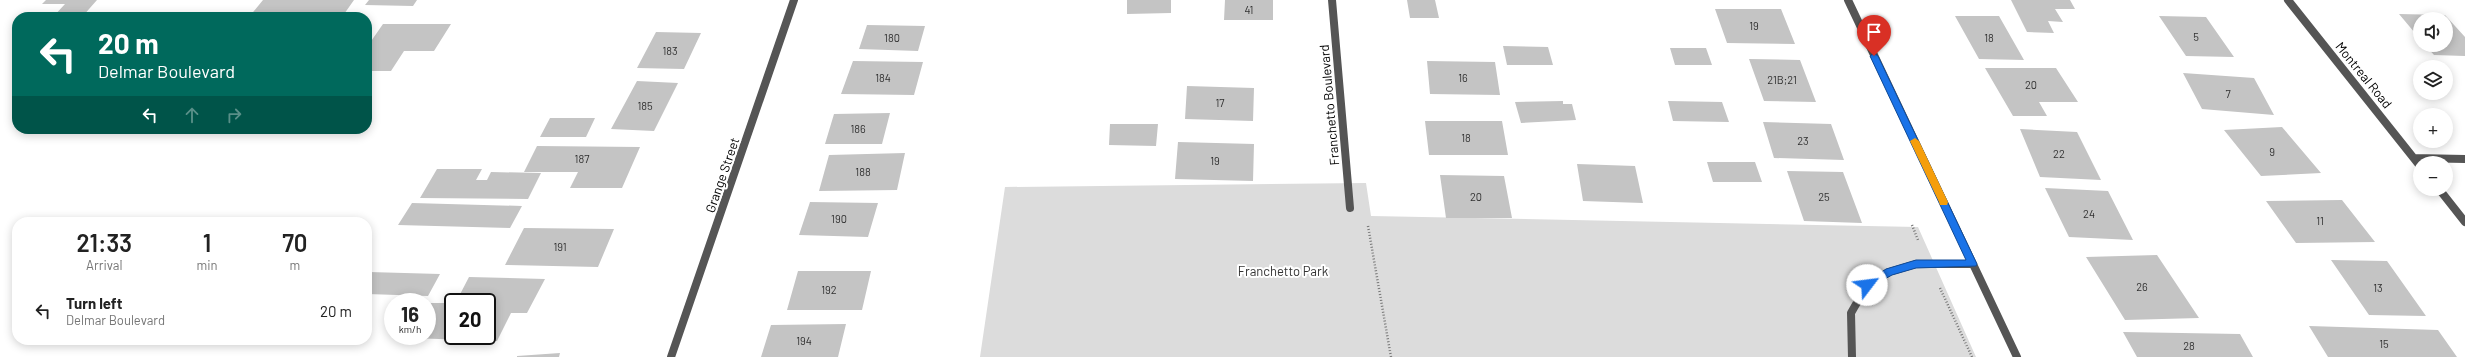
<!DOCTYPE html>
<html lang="en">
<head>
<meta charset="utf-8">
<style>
	body { margin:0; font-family:Barlow,sans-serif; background:#f6f6f6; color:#222; height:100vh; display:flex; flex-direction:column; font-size:15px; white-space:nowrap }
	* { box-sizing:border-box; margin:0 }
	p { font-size:13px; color:#767676 }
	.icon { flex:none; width:22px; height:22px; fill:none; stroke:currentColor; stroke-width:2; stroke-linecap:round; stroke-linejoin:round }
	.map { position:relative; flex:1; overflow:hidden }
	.details { position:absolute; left:12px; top:217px; width:360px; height:128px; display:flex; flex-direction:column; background:#fff; border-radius:16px; box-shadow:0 2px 10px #0003 }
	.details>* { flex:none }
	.hud { position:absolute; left:12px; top:12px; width:360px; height:122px; border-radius:16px; box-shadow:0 2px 10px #0003; background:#00695c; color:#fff; overflow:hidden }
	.fabs { position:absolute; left:2413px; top:12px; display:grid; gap:8px }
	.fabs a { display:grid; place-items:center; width:40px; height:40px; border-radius:50%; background:#fff; box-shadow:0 2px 10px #0003; font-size:20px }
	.speed { position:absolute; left:384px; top:293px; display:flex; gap:8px; font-size:20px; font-weight:700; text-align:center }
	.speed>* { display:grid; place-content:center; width:52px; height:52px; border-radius:50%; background:#fff; box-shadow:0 2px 10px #0003; line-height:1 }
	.speed small { font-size:10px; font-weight:400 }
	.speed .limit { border:2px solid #111; border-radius:6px; background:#fff; color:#111 }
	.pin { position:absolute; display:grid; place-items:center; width:34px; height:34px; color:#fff; margin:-41px -17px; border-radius:50% 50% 50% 0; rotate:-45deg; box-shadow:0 0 4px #0007 }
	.pin .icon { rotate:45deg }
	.me { position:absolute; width:44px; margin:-22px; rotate:60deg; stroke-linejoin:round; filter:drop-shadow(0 0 3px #0008) }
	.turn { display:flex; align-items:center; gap:14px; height:84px; padding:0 20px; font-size:18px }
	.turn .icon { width:52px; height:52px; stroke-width:2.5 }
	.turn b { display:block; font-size:28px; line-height:34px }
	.lanes { display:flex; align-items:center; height:38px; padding:0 20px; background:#0003; justify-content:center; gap:20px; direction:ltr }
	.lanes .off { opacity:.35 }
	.eta { display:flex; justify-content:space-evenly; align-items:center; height:68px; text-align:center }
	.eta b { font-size:24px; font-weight:600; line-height:28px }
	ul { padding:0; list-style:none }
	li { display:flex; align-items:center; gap:12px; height:52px; padding:0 20px }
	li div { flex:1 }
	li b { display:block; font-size:15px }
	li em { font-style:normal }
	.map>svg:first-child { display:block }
	.green { fill:#dcdcdc }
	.building { fill:#c4c4c4 }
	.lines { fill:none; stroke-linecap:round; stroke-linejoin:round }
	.path { stroke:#777; stroke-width:2.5; stroke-dasharray:1 2; stroke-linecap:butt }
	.lane { stroke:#555; stroke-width:8 }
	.street { stroke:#555; stroke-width:8 }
	.route { fill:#1a73e8; stroke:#114b97 }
	.slow { fill:#f59e0b }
	.labels { text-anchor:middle; stroke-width:4; stroke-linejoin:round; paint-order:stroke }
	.number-label { font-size:11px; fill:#313131 }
	.street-label { font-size:13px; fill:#000; stroke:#fff }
	.park-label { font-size:13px; fill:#333; stroke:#fff }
</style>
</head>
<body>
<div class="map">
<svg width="2465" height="357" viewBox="0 0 2465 357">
	<rect width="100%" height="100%" fill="#fff"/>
	<!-- green -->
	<path class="green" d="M1366 183 1371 216 1918 227 1976 357H980L1005 187Z"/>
	<!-- building -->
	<path class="building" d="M46 0H97L82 17H53L65 4H42Z
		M263 0H354L342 17H249Z
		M369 0H417L413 6 365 5Z
		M1127 0H1171V13L1127 14Z
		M1225 0H1273V20H1224Z
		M1407 0H1435L1439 18H1410Z
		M2011 0H2070L2075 9H2055L2063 22 2048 21 2054 33 2027 32Z
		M1715 9H1781L1795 44 1727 43Z
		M2399 14 2445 15 2465 37V56L2434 55 2425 45H2446V19H2420V39Z
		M1955 16H1999L2024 60 1979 59Z
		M2159 16 2206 17 2234 57 2186 56Z
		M383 24H451L434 51H404L391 71H367V47Z
		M867 25 925 26 918 51 859 49Z
		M656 32 701 33 684 69 637 68Z
		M1503 46 1548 47 1553 65H1507Z
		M1670 48H1706L1712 65H1675Z
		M1749 59 1800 60 1816 102 1764 101Z
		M853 61 923 62 914 95 841 94Z
		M1427 61 1495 62 1500 95 1430 94Z
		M1985 68H2056L2078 102H2039L2047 116H2013Z
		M2183 73 2254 78 2274 115 2202 109Z
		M637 81 678 83 654 131 611 129Z
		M1187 86 1254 88 1253 121 1185 119Z
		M1563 101V104H1572L1576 120 1521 123 1515 102Z
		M1668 101 1722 102 1729 122 1673 121Z
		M890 113 882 144H825L834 114Z
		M550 118H595L586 137H540Z
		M1425 121H1502L1508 155H1429Z
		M1763 122 1831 124 1844 160 1774 158Z
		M1110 124H1158L1156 146 1109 145Z
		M2282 127 2321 173 2261 176 2224 130Z
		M212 129H268L264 134H208Z
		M2020 129 2077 132 2101 180 2040 177Z
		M1178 142 1254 144 1253 181 1175 179Z
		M537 146 640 147 622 188H570L578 172H524Z
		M905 153 897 190 819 191 829 155Z
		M1707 162H1755L1762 182H1713Z
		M1577 164 1635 166 1643 203 1583 201Z
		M437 169H482L476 180H487L491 172 541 173 528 199 420 198Z
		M1787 171 1843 172 1862 223 1804 221Z
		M1440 175 1504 176 1512 218H1446Z
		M2045 188 2108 191 2133 240 2069 237Z
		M2342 200 2375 242 2296 243 2266 201Z
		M810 202 878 203 868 237 799 235Z
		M412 203 522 206 510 228 398 225Z
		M524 228 614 229 598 267 505 265Z
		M2157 255 2199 318 2125 320 2086 257Z
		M2331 260 2387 261 2426 316 2369 315Z
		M798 271H871L862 310H787Z
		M369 272 440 274 428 296 367 294V275Z
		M469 277 545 279 527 313H511L497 341 410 338 412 336H427V309L431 303H453V336H487V302H456Z
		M846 324 838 357H761L771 325Z
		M2309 326 2438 330 2457 357H2328Z
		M2123 332 2240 334 2253 357H2137Z
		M560 353 559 357H517V356Z"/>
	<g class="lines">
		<!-- path -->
		<path class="path" d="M1912 225 1918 240
			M1368 226 1391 357
			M1940 288 1972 357"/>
		<!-- lane -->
		<path class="lane" d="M1852 357 1851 313 1867 285 1889 272 1916 264H1972"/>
		<!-- street -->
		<path class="street" d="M1332 0 1350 208
			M1848 0 2017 357
			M2288 0 2420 166
			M2414 158 2465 159
			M2439 189 2465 222
			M671 357 794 0"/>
	</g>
	<!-- route -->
	<path class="route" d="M1874 53 1878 56 1977 264 1976 266 1916 268 1892 275 1867 289 1862 285 1886 269 1916 260H1966L1870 56Z"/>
	<!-- slow -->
	<path class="slow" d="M1915 138 1919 141 1948 202 1947 205H1940L1939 202 1910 141Z"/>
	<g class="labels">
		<!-- number labels -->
		<g class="number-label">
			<text x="1249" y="14">41</text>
			<text x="1754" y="30">19</text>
			<text x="2196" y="41">5</text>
			<text x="892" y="42">180</text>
			<text x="1989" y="42">18</text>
			<text x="670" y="55">183</text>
			<text x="883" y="82">184</text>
			<text x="1463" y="82">16</text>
			<text x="1782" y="84">21B;21</text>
			<text x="2031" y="89">20</text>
			<text x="2228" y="98">7</text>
			<text x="1220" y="107">17</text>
			<text x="645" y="110">185</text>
			<text x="858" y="133">186</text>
			<text x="1466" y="142">18</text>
			<text x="1803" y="145">23</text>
			<text x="2272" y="156">9</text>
			<text x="2059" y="158">22</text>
			<text x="582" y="163">187</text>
			<text x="1215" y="165">19</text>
			<text x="863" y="176">188</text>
			<text x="1476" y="201">20</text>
			<text x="1824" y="201">25</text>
			<text x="2089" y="218">24</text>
			<text x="839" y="223">190</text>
			<text x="2320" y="225">11</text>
			<text x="560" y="251">191</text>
			<text x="2142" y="291">26</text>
			<text x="2378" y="292">13</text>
			<text x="829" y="294">192</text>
			<text x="804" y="345">194</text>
			<text x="2384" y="348">15</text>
			<text x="2189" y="350">28</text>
		</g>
		<!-- street labels -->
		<g class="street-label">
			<text transform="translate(2364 75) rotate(51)" y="5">Montreal Road</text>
			<text transform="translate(1329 105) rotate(-95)" y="5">Franchetto Boulevard</text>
			<text transform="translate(722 175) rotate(-71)" y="5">Grange Street</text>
		</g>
		<!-- park labels -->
		<g class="park-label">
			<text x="1283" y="276">Franchetto Park</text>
		</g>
	</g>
</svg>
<div class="fabs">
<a><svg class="icon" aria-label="sound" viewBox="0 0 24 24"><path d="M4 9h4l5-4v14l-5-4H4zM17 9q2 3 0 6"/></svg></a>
<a><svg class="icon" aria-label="layers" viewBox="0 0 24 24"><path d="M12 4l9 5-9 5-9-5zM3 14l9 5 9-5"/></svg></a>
<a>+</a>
<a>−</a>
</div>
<div class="speed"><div>16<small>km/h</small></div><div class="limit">20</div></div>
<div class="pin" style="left:1874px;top:56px;background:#d93025"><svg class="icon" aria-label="arrive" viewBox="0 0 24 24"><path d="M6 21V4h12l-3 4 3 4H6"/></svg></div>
<svg class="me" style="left:1867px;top:285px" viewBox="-20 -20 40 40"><circle r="19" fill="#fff"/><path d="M0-13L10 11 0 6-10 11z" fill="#1a73e8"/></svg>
<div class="hud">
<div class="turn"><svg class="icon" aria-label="left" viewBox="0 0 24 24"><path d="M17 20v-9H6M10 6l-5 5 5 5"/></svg><div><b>20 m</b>Delmar Boulevard</div></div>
<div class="lanes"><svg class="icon" aria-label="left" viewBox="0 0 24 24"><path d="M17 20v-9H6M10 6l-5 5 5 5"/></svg><svg class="icon off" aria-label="ahead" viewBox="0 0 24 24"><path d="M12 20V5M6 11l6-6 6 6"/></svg><svg class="icon off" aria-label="right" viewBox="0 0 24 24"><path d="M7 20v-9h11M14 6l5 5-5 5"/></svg></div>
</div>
<section class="details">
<div class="eta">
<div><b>21:33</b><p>Arrival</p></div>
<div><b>1</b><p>min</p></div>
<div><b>70</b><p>m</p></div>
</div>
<ul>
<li><svg class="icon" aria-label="left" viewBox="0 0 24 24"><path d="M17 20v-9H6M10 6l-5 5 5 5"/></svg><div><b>Turn left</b><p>Delmar Boulevard</p></div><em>20 m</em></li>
</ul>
</section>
</div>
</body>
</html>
